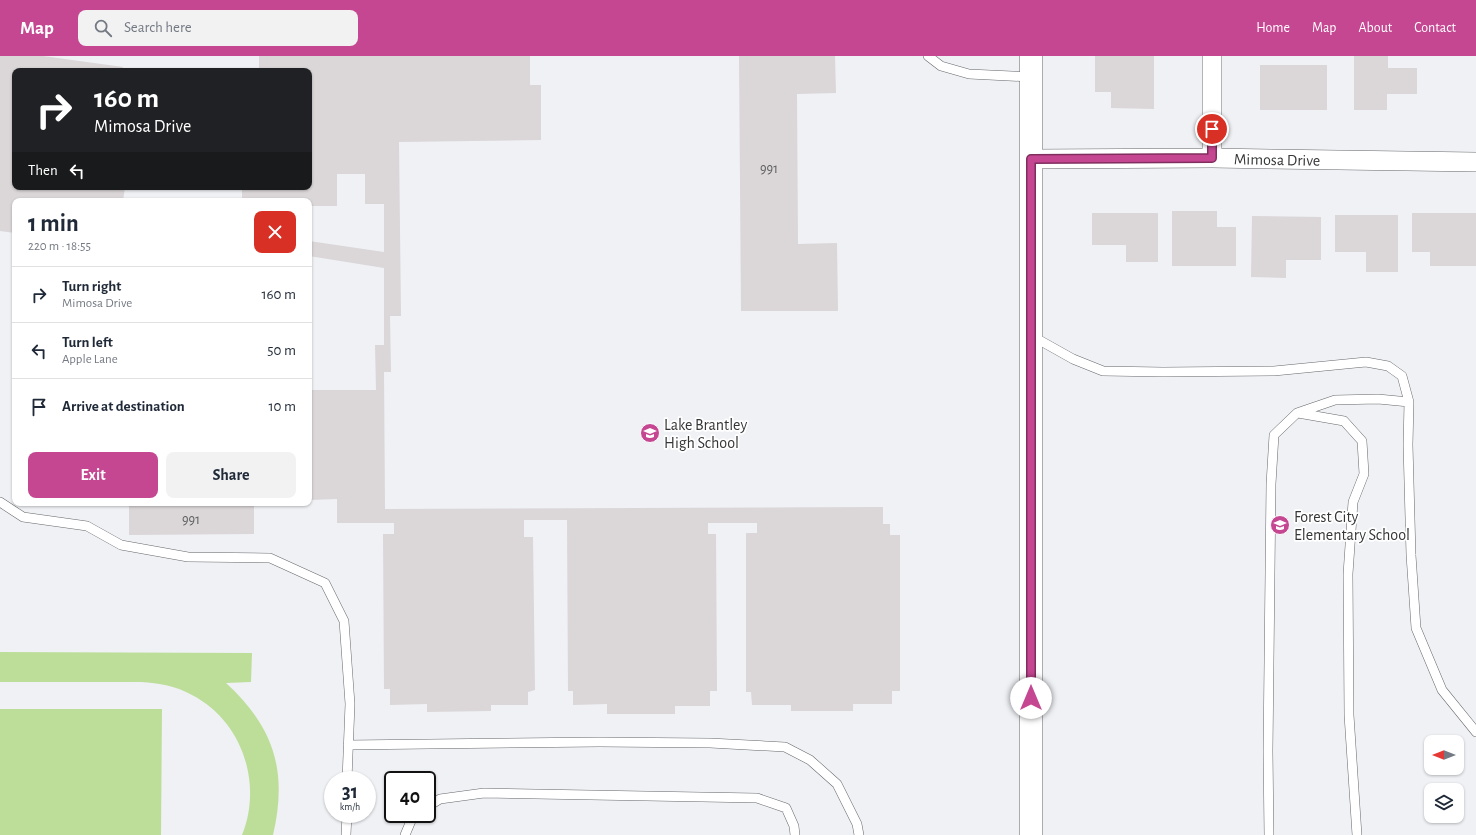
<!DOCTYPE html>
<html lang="en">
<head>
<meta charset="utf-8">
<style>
	body { margin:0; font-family:"Alegreya Sans",sans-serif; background:#f2f2f3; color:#1f2937; height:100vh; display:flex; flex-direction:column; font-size:15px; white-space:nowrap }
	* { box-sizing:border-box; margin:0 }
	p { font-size:13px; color:#747a83 }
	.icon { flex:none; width:22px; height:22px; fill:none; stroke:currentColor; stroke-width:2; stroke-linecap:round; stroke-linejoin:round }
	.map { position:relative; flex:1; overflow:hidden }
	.panel { position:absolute; left:12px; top:142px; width:300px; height:308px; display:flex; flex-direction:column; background:#fff; border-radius:8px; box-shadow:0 1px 3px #0004 }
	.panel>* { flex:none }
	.guide { position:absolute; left:12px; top:12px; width:300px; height:122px; border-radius:8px; box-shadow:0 1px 3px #0004; background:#202124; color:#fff; overflow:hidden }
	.needle { width:26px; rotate:270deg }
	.fabs { position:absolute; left:1424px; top:679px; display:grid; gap:8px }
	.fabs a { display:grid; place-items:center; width:40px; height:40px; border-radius:8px; background:#fff; box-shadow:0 1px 3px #0004; font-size:20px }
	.speed { position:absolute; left:324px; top:715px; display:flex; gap:8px; font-size:20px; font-weight:700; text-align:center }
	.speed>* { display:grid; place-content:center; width:52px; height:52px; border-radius:50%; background:#fff; box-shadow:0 1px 3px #0004; line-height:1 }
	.speed small { font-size:10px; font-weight:400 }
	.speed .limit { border:2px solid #111; border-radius:6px; background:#fff; color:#111 }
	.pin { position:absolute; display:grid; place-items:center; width:34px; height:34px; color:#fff; margin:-17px; border:2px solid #fff; border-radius:50%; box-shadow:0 1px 4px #0007 }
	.me { position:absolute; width:44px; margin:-22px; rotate:0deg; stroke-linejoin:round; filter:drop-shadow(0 0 3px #0008) }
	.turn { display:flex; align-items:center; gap:14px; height:84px; padding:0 16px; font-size:18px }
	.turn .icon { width:52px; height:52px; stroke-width:2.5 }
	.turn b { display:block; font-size:28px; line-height:34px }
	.then { display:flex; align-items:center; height:38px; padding:0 16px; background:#0003; gap:8px; font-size:15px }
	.round { display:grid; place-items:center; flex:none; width:42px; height:42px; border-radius:8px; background:#f2f2f3 }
	.headline { display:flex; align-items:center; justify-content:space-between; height:68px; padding:0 16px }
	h1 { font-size:24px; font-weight:700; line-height:30px }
	.cta { display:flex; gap:8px; margin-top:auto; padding:8px 16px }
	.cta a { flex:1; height:46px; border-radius:8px; background:#c54691; color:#fff; font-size:16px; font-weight:700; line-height:46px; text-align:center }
	.cta a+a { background:#f2f2f3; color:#1f2937 }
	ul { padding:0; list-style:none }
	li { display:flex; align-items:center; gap:12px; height:56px; padding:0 16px; border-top:1px solid #e0e1e3 }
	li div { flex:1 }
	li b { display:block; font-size:15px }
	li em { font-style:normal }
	header { display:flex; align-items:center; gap:24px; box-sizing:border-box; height:56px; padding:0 20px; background:#c54691; color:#fff }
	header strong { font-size:19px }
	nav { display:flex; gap:22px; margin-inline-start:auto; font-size:14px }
	.search { width:280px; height:36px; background:#f2f2f3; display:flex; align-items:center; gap:10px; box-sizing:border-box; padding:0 14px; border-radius:8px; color:#747a83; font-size:15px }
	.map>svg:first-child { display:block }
	.green { fill:#bdde99 }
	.building { fill:#dbd6d8 }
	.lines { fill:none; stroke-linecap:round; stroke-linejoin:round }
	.lane-casing { stroke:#66686b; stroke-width:10 }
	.street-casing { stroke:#66686b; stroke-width:20 }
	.secondary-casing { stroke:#66686b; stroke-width:23 }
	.lane { stroke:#fff; stroke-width:9 }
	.street { stroke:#fff; stroke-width:19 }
	.secondary { stroke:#fff; stroke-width:22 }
	.route-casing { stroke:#802e5e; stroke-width:10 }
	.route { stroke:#c54691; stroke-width:7 }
	.labels { text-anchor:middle; stroke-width:3.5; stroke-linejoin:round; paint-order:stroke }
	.number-label { font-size:14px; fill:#5e5e5f }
	.street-label { font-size:16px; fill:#353637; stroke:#fff }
	.poi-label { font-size:16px; fill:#353637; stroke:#fff; text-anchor:start }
</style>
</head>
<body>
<header>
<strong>Map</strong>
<div class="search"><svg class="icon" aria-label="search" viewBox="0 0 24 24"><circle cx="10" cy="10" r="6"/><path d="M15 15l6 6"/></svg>Search here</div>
<nav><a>Home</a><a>Map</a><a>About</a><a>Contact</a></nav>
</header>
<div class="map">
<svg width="1476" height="779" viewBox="0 0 1476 779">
	<rect width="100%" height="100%" fill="#eff1f5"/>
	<!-- green -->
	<path class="green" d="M0 596 252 597 251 626 226 627C274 671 288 715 273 779H242C263 727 242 665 192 639 176 630 159 627 141 626H0Z
		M0 653H162L161 779H0Z"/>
	<!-- building -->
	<path class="building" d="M0 0H43L123 11 122 15H15V131H125L123 145H15V177L0 175Z
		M259 0H530V29H541V84L399 86 401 260H390L391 316H384L385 453 883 451V468H890V479H900V635H892V648H853V655H791V649H752L751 636H746V477H757V467H708V478H716L717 635H710V650H675V658H607V648L573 649V635H568L567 464H524V481H533L535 634 528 636V649H491V655L427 656V648L390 649V633H384L383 478H394V467H337V443L309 444V334H376L375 289H384V212L309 200V185L384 196V148H365V118H337V150H309V145H242V131H309V15H259Z
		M739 0H835L836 37 797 38 798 188 837 187 838 255H741Z
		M1095 0H1154V53L1111 52V36H1095Z
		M1354 0H1388V12H1417V38H1387V54H1354Z
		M1260 9H1327V54H1260Z
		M1172 155H1217V171H1236V210H1172Z
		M1092 157H1158V206H1126V189H1092Z
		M1412 157H1476V210H1430V196H1412Z
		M1335 159H1398V216H1366V196H1335Z
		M1252 160 1321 161V204H1286V222L1251 221Z
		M129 447H254V478L129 479Z"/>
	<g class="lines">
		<!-- lane casing -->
		<g class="lane-casing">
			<path id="lane" d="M928 0 941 10 969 18 1031 21
				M1032 280 1073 303 1103 315 1163 316 1274 315 1366 306 1388 310 1402 320 1409 346 1408 389 1411 499 1416 572 1442 634 1476 676
				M1298 357 1344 365 1362 385 1364 418 1353 446 1348 518 1349 659 1357 779
				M0 446 23 461 87 470 121 489 188 501 270 502 325 527 344 565 350 648 347 724
				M348 689 599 686 710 687 785 691 810 704 837 728 857 768 859 779
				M427 751 440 743 484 737 757 742 786 752 794 770 795 779
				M346 779 347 758
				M405 779 413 760 417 758
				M1269 779 1268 695 1271 428 1274 379 1297 357 1335 344 1378 343 1409 346"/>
		</g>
		<!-- street casing -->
		<g class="street-casing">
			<path id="street" d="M1212 0V102
				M1031 103 1212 102 1476 106"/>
		</g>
		<!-- secondary casing -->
		<g class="secondary-casing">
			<path id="secondary" d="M1031 0V779"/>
		</g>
		<!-- lane -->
		<use href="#lane" class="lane"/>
		<!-- street -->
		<use href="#street" class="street"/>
		<!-- secondary -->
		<use href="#secondary" class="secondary"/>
	</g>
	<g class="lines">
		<!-- route casing -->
		<g class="route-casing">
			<path id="route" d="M1031 642V103L1212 102V73"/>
		</g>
		<!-- route -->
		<use href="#route" class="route"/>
	</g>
	<!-- icons -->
	<defs>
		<g id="school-disc" transform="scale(1)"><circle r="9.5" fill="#c54691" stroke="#fff"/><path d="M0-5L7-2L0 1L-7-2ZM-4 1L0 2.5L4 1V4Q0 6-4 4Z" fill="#fff"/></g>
	</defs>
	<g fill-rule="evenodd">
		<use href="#school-disc" x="650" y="377"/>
		<use href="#school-disc" x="1280" y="469"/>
	</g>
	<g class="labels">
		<!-- number labels -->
		<g class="number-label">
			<text x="769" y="117">991</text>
			<text x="191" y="468">991</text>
		</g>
		<!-- street labels -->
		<g class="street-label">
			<text transform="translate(1277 103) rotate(1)" y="6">Mimosa Drive</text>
		</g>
		<!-- poi labels -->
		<g class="poi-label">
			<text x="664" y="374">Lake Brantley<tspan x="664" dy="18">High School</tspan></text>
			<text x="1294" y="466">Forest City<tspan x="1294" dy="18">Elementary School</tspan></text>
		</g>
	</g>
</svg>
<div class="fabs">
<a><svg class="needle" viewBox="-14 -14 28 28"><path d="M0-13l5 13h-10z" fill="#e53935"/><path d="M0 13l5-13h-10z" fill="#747a83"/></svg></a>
<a><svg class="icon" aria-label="layers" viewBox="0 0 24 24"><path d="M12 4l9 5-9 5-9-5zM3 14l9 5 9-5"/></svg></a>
</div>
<div class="speed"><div>31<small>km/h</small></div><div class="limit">40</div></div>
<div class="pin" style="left:1212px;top:73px;background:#d93025"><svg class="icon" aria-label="arrive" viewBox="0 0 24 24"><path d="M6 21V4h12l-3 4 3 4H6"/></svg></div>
<svg class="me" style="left:1031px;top:642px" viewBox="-20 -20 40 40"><circle r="19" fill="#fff"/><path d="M0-13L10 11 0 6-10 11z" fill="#c54691"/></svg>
<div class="guide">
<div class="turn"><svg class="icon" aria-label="right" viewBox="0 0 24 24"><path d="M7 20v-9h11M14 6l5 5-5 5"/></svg><div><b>160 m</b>Mimosa Drive</div></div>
<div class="then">Then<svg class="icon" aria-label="left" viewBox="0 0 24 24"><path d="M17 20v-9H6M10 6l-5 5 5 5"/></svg></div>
</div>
<section class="panel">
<div class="headline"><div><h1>1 min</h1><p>220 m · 18:55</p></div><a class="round" style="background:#d93025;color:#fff"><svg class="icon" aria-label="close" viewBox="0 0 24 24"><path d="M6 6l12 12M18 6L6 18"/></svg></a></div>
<ul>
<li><svg class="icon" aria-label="right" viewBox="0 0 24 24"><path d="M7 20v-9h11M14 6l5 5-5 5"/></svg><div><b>Turn right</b><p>Mimosa Drive</p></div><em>160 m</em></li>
<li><svg class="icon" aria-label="left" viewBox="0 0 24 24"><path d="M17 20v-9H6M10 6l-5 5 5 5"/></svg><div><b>Turn left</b><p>Apple Lane</p></div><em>50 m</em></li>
<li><svg class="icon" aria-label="arrive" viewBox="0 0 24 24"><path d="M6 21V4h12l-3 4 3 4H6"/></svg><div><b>Arrive at destination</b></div><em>10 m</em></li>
</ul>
<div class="cta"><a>Exit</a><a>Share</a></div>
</section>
</div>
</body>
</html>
